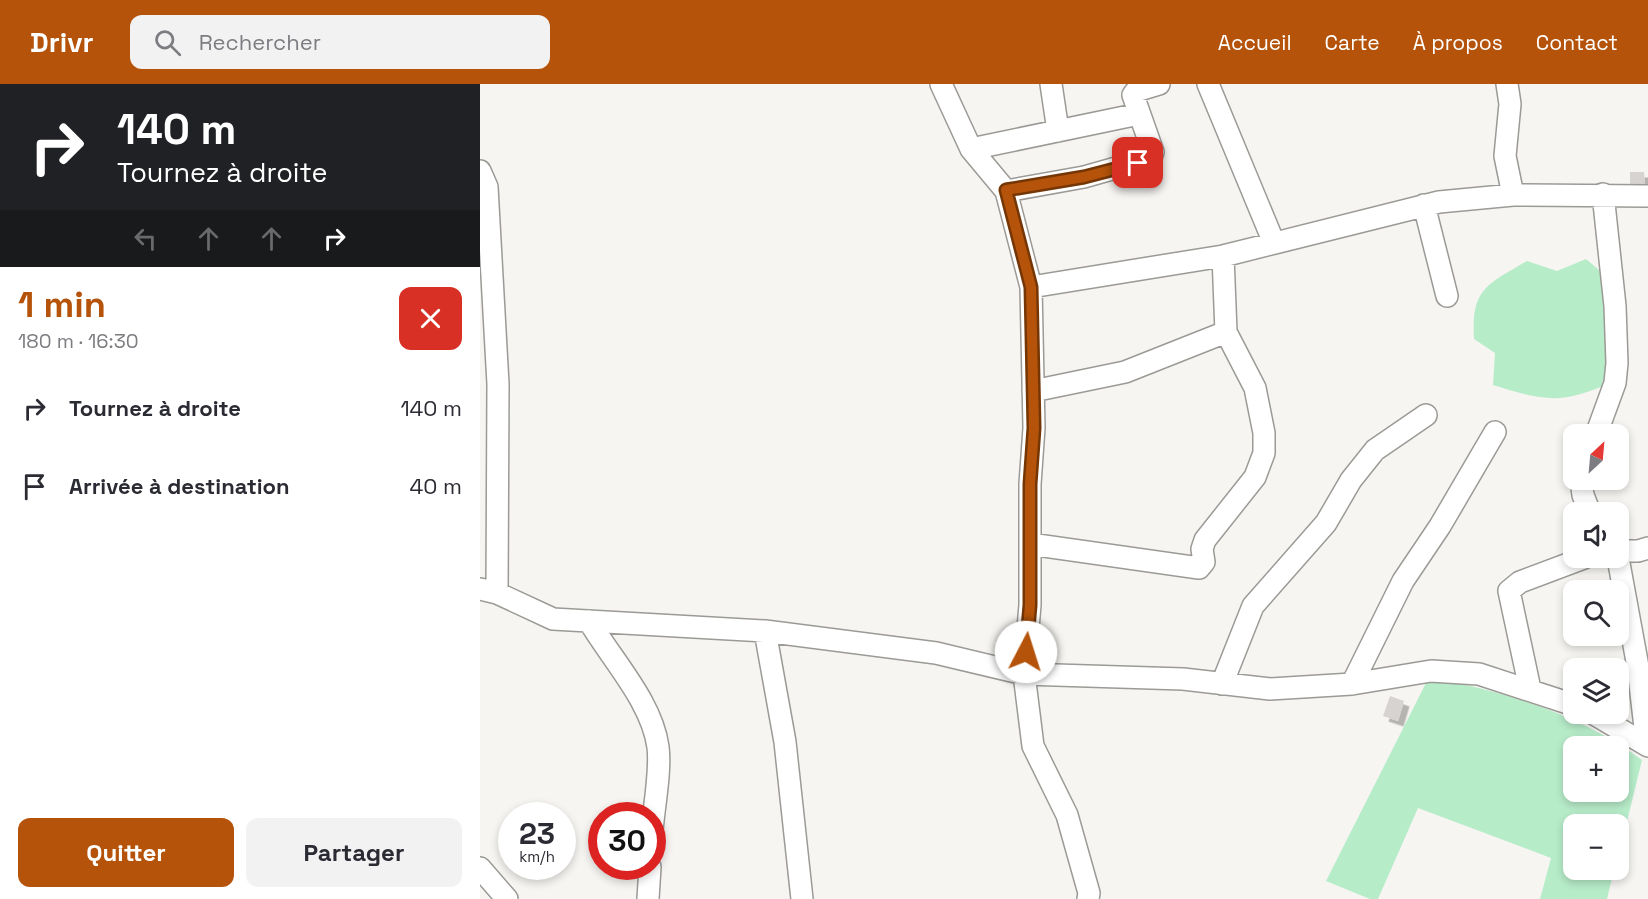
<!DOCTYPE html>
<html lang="fr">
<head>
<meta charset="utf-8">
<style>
	body { margin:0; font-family:"Space Grotesk",sans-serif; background:#f2f2f3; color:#2b2b33; height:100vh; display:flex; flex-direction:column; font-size:22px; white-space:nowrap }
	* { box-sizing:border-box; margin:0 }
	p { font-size:20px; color:#7c7c81 }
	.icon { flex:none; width:33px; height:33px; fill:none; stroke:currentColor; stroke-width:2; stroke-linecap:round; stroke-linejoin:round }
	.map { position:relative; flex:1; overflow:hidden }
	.side { display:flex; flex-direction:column; background:#fff; width:480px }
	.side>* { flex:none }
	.top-card { background:#202124; color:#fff; overflow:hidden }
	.needle { width:39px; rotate:26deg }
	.tools { position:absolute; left:1083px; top:340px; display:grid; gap:12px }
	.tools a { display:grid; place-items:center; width:66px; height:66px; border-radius:12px; background:#fff; box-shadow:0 3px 9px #0003; font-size:30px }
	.speed { position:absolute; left:18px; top:718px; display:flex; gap:12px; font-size:30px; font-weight:700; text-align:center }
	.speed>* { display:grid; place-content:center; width:78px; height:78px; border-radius:50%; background:#fff; box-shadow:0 3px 9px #0003; line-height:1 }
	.speed small { font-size:15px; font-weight:400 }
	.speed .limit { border:9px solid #d22; background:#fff; color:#111 }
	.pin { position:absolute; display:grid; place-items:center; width:51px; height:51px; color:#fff; margin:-26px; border-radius:12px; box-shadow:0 3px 9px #0006 }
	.me { position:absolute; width:66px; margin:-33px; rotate:5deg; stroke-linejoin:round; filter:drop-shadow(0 0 4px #0008) }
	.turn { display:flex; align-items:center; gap:21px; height:126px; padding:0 18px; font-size:27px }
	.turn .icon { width:78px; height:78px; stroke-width:2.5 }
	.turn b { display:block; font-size:42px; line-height:51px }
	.lanes { display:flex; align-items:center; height:57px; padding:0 18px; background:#0003; justify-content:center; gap:30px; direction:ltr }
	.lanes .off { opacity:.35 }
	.round { display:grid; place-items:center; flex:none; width:63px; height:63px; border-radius:12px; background:#f2f2f3 }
	.summary { display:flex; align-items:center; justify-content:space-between; height:102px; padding:0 18px }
	h1 { font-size:36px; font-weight:600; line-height:45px; color:#b45309 }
	.button { display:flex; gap:12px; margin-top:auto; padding:12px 18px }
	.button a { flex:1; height:69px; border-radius:12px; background:#b45309; color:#fff; font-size:24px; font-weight:600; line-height:69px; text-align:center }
	.button a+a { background:#f2f2f3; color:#2b2b33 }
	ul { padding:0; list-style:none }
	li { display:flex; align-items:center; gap:18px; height:78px; padding:0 18px }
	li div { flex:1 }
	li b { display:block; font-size:22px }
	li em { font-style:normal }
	header { display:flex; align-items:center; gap:36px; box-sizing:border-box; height:84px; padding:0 30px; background:#b45309; color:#fff }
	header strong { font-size:28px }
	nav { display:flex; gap:33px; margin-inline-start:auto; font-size:21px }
	.search { width:420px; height:54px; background:#f2f2f3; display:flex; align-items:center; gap:15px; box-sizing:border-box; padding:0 21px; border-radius:12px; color:#7c7c81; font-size:22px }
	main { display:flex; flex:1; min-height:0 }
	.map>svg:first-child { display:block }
	.green { fill:#b7ecc9; fill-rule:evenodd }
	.building { fill:#d7d3d1; filter:url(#shadow) }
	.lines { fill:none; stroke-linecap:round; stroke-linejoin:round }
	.street-casing { stroke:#9b9a96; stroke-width:24 }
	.street { stroke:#fff; stroke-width:21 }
	.route-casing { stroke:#753606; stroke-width:15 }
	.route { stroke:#b45309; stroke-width:10 }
</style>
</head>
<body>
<header>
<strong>Drivr</strong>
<div class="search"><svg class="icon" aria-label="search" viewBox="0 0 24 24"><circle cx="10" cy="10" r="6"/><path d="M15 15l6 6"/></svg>Rechercher</div>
<nav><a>Accueil</a><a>Carte</a><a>À propos</a><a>Contact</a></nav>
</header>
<main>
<section class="side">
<div class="top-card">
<div class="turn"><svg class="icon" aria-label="right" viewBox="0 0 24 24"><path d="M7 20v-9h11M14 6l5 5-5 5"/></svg><div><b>140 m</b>Tournez à droite</div></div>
<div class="lanes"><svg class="icon off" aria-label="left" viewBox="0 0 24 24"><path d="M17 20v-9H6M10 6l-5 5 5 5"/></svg><svg class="icon off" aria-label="ahead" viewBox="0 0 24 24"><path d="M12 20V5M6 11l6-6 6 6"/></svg><svg class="icon off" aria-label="ahead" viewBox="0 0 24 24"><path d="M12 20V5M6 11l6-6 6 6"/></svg><svg class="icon" aria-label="right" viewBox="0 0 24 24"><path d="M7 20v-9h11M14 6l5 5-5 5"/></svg></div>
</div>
<div class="summary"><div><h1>1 min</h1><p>180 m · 16:30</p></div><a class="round" style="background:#d93025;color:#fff"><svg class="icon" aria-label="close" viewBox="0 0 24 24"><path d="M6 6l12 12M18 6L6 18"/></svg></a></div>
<ul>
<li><svg class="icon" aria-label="right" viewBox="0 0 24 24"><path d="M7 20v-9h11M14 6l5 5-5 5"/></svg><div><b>Tournez à droite</b></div><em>140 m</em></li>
<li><svg class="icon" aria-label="arrive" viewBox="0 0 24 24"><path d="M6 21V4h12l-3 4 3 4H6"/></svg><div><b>Arrivée à destination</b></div><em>40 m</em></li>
</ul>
<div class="button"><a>Quitter</a><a>Partager</a></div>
</section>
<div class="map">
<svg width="1168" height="815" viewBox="0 0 1168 815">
	<defs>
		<filter id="shadow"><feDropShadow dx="5.5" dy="5.5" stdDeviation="0" flood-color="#0004"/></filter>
	</defs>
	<rect width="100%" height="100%" fill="#f7f5f2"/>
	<!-- green -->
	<path class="green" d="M1106 175 1119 186 1131 208 1132 298C1082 321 1064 317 1013 301L1015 269 994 255C991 204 1007 201 1047 177L1077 187Z
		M949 593C1025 608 1100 630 1162 676L1139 770 1138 741H1094V786H1134L1127 815H1060L1071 774 938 724 898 815H890L846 797ZM1094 663H1138V708H1094Z"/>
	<!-- building -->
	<path class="building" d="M1150 88H1164L1165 100H1150Z
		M910 612 924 617 918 637 903 632Z"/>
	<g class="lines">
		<!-- street casing -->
		<g class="street-casing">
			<path id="street" d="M461 0 491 65 526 107 551 203 554 344 550 400V521L544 590 553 662 587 731 609 809 608 815
				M571 0 578 47
				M728 0 794 159
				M1027 0 1030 20 1025 72 1033 111
				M491 65 659 30
				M0 87 7 103 18 300 17 509
				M526 107 604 93 671 74 673 68 653 11 656 7 679 0
				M944 121 967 212
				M551 203 743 172 959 118 1033 111 1168 112
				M553 307 645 288 746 248
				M1116 351 1135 299 1137 279 1135 222 1123 110
				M1101 396 1103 411 1110 429
				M550 460 719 484 724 478 722 465 725 456 775 393 784 369V349L775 304 746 248 743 172
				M1138 467H1158L1168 464
				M1138 474 1158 583 1167 661
				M0 505 17 509 73 535 285 547 456 569 544 590 703 595 790 605 872 600 951 587 999 590 1094 621
				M109 537C132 576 172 618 178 663 181 687 174 722 172 747
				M285 547 305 658 322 815
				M742 600 773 522 846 439 871 396 895 366 946 331
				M872 600 923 497 960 442 1015 348
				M1050 605 1029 507 1040 498 1104 474
				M1114 630 1168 662
				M0 784 27 815
				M168 815 170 783"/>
		</g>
		<!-- street -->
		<use href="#street" class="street"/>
	</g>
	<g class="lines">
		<!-- route casing -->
		<g class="route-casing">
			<path id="route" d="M546 568 550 521V400L554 344 551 203 526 106 604 93 658 79"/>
		</g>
		<!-- route -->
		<use href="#route" class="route"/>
	</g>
</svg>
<div class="tools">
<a><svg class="needle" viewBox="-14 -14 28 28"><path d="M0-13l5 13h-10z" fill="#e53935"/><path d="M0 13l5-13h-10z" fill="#7c7c81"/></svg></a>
<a><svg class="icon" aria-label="sound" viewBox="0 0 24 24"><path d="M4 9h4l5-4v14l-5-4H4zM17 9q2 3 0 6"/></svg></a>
<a><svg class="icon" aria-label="search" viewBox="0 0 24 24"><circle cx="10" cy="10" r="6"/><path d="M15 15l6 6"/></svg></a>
<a><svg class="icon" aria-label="layers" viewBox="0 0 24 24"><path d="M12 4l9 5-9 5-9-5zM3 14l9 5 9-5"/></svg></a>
<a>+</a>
<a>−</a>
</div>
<div class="speed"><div>23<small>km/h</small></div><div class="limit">30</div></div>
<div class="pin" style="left:658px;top:79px;background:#d93025"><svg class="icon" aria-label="arrive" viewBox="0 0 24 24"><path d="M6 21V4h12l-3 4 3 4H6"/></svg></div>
<svg class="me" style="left:546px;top:568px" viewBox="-20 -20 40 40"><circle r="19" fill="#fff"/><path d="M0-13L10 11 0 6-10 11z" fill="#b45309"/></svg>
</div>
</main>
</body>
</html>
